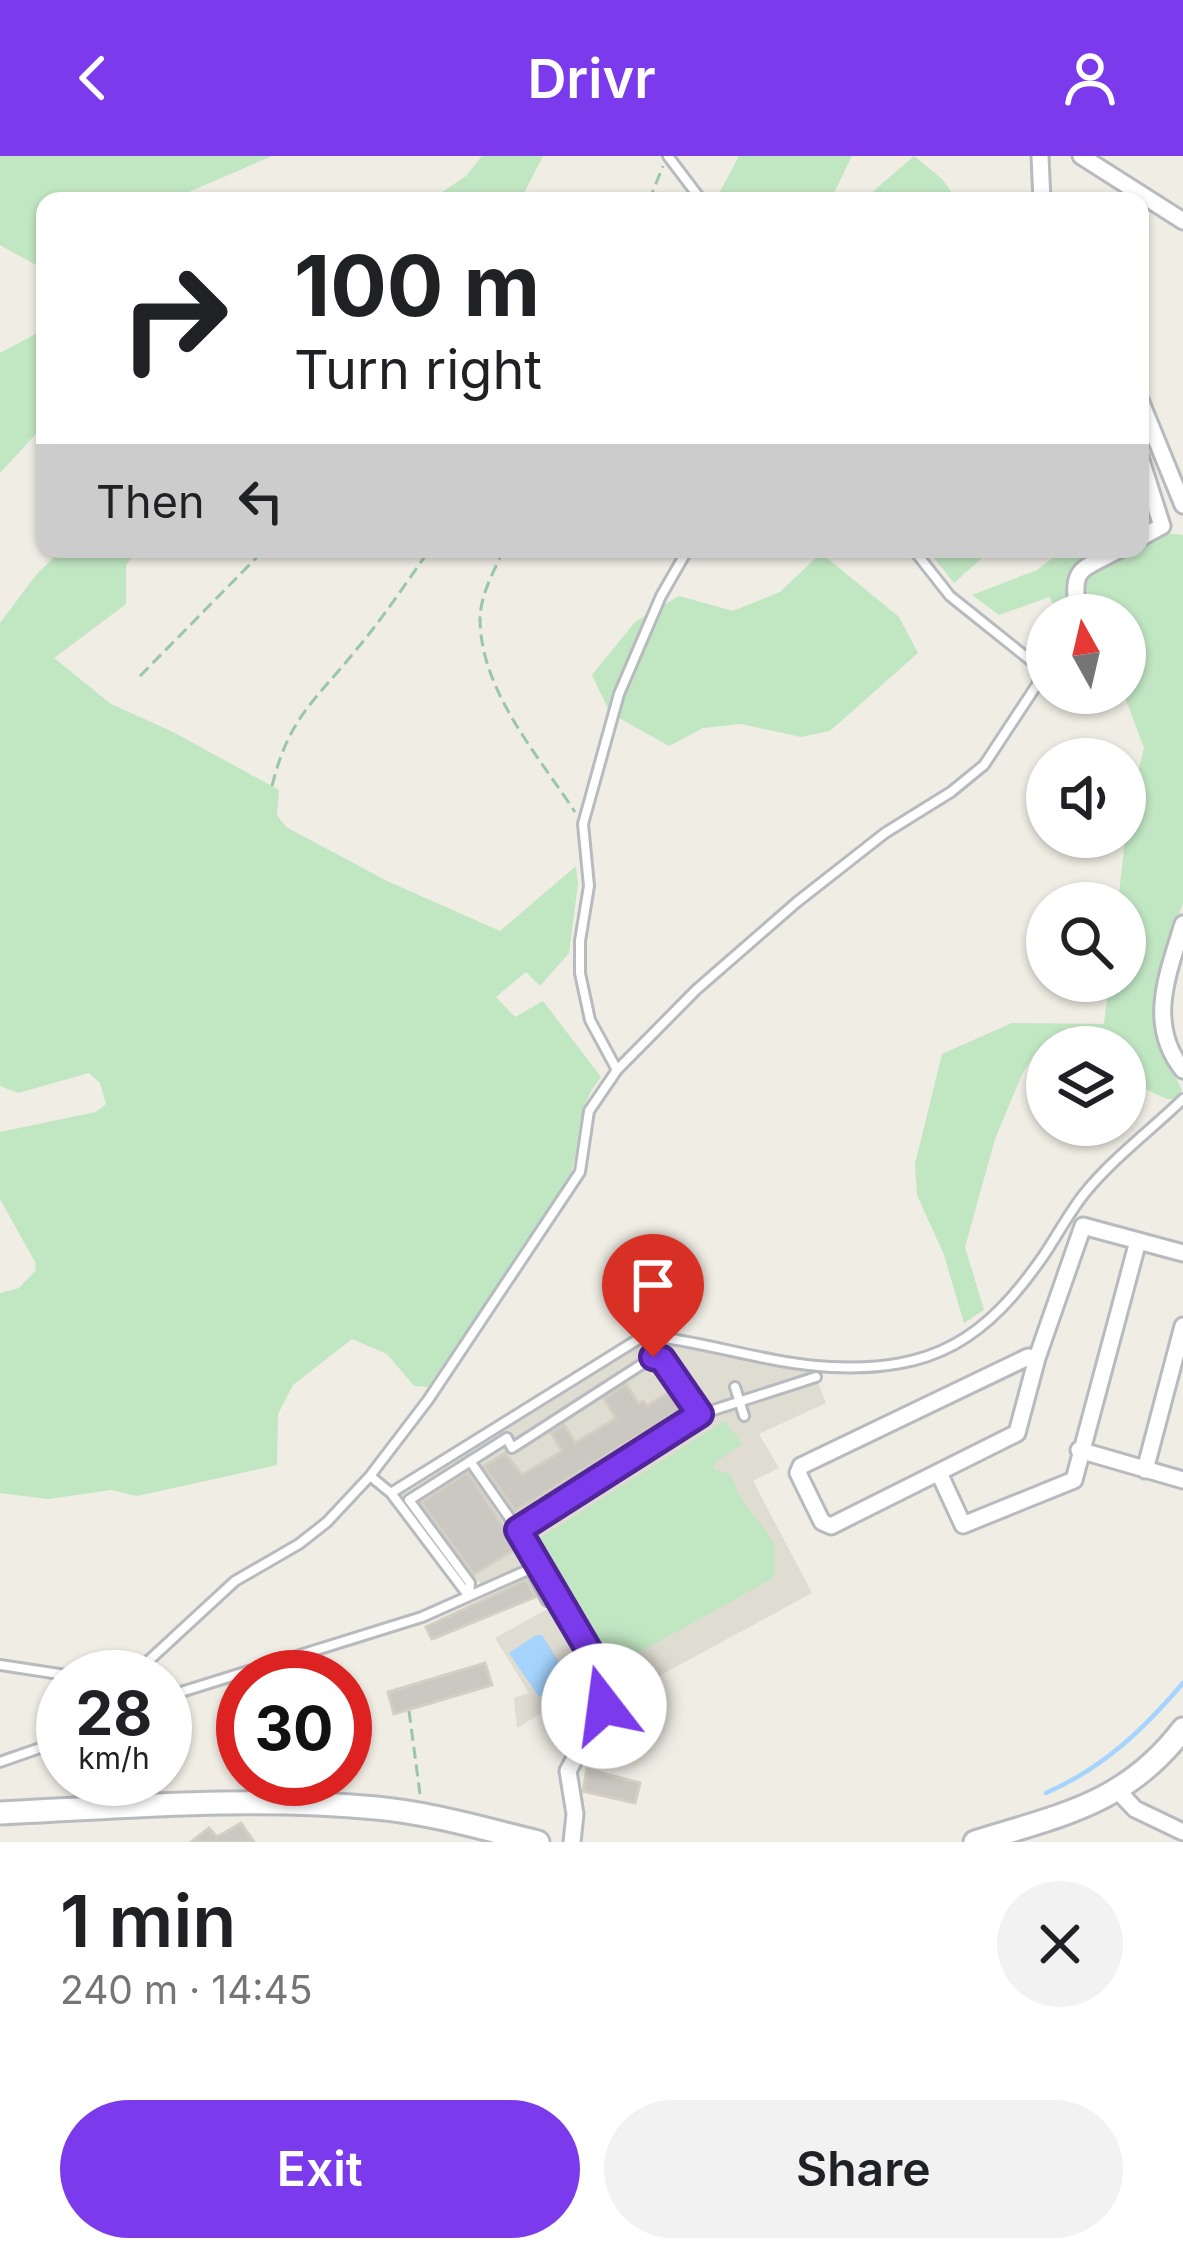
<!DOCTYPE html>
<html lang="en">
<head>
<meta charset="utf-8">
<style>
	body { margin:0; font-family:Inter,sans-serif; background:#f2f2f2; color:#202124; height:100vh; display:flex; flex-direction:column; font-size:45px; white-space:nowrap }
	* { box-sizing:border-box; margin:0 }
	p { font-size:39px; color:#757577 }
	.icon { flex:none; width:66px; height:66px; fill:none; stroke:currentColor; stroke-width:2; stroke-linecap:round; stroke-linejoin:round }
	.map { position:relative; height:1686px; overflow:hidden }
	.sheet { display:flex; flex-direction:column; background:#fff; flex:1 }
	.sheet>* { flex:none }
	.hud { position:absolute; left:36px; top:36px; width:1113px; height:366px; border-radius:24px; box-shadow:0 3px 9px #0004; background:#fff; color:#202124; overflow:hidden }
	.needle { width:78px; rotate:352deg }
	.controls { position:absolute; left:1026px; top:438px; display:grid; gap:24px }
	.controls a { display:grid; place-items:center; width:120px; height:120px; border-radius:50%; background:#fff; box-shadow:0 3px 9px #0004; font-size:60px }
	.speed { position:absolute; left:36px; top:1494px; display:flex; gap:24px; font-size:60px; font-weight:700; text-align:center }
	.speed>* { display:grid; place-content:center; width:156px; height:156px; border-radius:50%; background:#fff; box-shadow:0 3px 9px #0004; line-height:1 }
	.speed small { font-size:30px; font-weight:400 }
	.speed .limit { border:18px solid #d22; background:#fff; color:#111 }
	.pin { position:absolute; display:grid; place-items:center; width:102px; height:102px; color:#fff; margin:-123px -51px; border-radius:50% 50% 50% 0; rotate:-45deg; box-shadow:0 0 12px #0007 }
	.pin .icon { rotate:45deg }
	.me { position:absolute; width:132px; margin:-66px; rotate:345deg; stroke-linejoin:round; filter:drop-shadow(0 0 9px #0008) }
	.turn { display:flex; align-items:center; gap:42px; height:252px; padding:0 60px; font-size:54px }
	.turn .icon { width:156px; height:156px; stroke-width:2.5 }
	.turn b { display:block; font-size:84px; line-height:102px }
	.then { display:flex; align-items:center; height:114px; padding:0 60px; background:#0003; gap:24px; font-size:45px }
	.round { display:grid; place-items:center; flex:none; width:126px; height:126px; border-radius:63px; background:#f2f2f2 }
	.head { display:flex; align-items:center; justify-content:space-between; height:204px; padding:0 60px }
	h1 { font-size:72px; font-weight:600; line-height:90px }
	.button { display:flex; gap:24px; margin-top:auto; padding:24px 60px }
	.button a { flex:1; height:138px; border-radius:72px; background:#7c3aed; color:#fff; font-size:48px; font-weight:600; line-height:138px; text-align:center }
	.button a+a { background:#f2f2f2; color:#202124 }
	header { display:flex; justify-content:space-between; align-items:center; height:156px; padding:0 60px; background:#7c3aed; color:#fff; font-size:54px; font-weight:600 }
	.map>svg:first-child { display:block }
	.education { fill:#dfdcd2 }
	.green { fill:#c1e6c2 }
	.water { fill:#a5d4fe }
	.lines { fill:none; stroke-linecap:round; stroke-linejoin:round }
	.stream { stroke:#a5d4fe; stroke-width:4.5 }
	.building { fill:#cac8c1; stroke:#d3cfc3; stroke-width:3 }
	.lane-casing { stroke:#b7babe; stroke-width:14 }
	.street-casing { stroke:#b7babe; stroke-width:21 }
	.secondary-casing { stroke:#b8bbc0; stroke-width:27 }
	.path { stroke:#9ac7a8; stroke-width:3; stroke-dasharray:12 6; stroke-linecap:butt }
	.lane { stroke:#fff; stroke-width:8 }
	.street { stroke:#fff; stroke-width:15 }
	.secondary { stroke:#fff; stroke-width:21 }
	.route-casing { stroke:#51269a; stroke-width:30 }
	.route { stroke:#7c3aed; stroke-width:21 }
</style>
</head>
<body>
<header><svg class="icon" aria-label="back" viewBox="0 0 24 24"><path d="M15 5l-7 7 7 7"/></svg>Drivr<svg class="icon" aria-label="person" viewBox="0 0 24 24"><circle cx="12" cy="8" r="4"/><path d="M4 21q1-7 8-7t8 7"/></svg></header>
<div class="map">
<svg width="1183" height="1686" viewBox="0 0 1183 1686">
	<rect width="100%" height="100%" fill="#efede4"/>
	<!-- education -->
	<path class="education" d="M666 1186 811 1214 816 1221 826 1247 759 1278 779 1312 753 1325 812 1437 624 1539 581 1465 569 1472 598 1522 517 1572 514 1542 529 1537 495 1482 555 1449 531 1406 481 1428 478 1424 467 1429 399 1341 644 1187Z"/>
	<!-- green -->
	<path class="green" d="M0 0H272L168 45H45V114L0 89Z
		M482 0H543L520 45H429L466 20Z
		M739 0H852L830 45H715Z
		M914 0 942 23 958 45H862Z
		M45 173V268L0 317V197Z
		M1166 377 1183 379V747L1153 841 1160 889 1182 934 1177 943H1167L1125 924V891H1047V899L1036 896 1022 918 995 983 965 1091 984 1154 964 1167 944 1099 917 1039 915 1008 942 898 1012 867 1104 868 1109 825H1125V747H1118L1128 656 1144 592 1126 544 1120 537H1125V459H1059L1049 441 999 459 972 439 1037 414 1060 396 1058 393H1140V382Z
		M62 393H140L126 409V448L54 502 111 548 173 576 279 634 277 659 286 671 387 725 500 775 576 710 578 728 569 797 540 830 526 816 496 841 515 861 543 845 601 921C572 957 583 984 569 1024L428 1231 414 1230 387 1198 352 1183 293 1229 278 1258 277 1309 137 1340 111 1334 48 1343 0 1337V1137L19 1132 36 1114 35 1106 0 1043V976L96 956 106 948 100 927 89 917 18 937 0 930V467L36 419Z
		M927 393H992L954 427Z
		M821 397 899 461 918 497 830 575 801 581 741 568 703 572 669 590 610 557 592 519 635 466 679 440 733 455 780 436Z
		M725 1265 742 1288 714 1307 713 1313 730 1318C735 1328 740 1344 748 1353 768 1376 781 1388 773 1422L615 1510 540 1382Z"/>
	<!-- water -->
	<path class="water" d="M536 1479H542L569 1522 539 1541 509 1497Z"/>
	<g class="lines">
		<!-- stream -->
		<path class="stream" d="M1046 1637C1103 1612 1143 1574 1183 1527"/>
	</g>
	<!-- building -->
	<path class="building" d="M626 1228 639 1248 643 1245 647 1250 669 1236 680 1254 515 1355 484 1310 505 1297 522 1319 562 1295 551 1277 564 1269 575 1287 616 1262 604 1243Z
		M468 1316 517 1392 474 1418 421 1346Z
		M526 1424 535 1441 432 1483 426 1471Z
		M485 1507 492 1529 394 1558 388 1536Z
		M587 1613 640 1627 635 1647 583 1635Z
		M241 1667 254 1686H191L209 1672 217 1681Z"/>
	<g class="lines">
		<!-- lane casing -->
		<g class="lane-casing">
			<path id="lane" d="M668 0 702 45
				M617 914 590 864 580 817V785L589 730 583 668 619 538 661 440 688 393
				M735 1231 744 1260
				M470 1305 518 1374 574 1467
				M370 1320 391 1337 468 1439
				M391 1337 637 1184 651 1180C711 1187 770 1208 831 1211 934 1216 986 1183 1044 1099 1058 1078 1069 1057 1084 1038 1112 1003 1151 974 1183 943
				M518 1374 701 1258 816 1221
				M469 1440 470 1427 409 1344 507 1282 512 1292 653 1201 662 1203 701 1258
				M0 1509 79 1521
				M131 1521 235 1425 299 1388 327 1366 370 1320 428 1244 580 1016 589 955 617 914 696 834 797 746 885 677 951 636 984 609 1038 527 1040 512 950 440 913 393
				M165 1541 422 1461 530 1413 547 1445
				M0 1606 63 1584
				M311 1623 319 1644"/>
		</g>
		<!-- street casing -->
		<g class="street-casing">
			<path id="street" d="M1040 0 1042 45
				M1081 0 1183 65
				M1140 244 1183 349
				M1140 301 1162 370 1140 382
				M1078 459C1071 409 1079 416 1120 393
				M1183 768C1168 818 1146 868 1183 914
				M1037 1202 1028 1201 801 1310 798 1317 822 1366 831 1370 1017 1277 1037 1202 1083 1070 1183 1097
				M1079 1294 1183 1324
				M1145 1314 1183 1170
				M939 1317 963 1369 1074 1324 1138 1085
				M1118 1635 1135 1653 1183 1676
				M572 1686 575 1658 568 1615 608 1540 604 1520 574 1469"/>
		</g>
		<!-- secondary casing -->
		<g class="secondary-casing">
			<path id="secondary" d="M0 1657C125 1651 252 1640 376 1652 431 1657 484 1673 538 1686
				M975 1686C1061 1659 1126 1648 1183 1573"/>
		</g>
		<!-- path -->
		<path class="path" d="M649 45 663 10
			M504 393C494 415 480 439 480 464 481 535 538 599 575 656
			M140 520 265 393
			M272 630C289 561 314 546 356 494 383 462 406 427 430 393
			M409 1555 420 1638"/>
		<!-- lane -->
		<use href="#lane" class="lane"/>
		<!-- street -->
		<use href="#street" class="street"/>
		<!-- secondary -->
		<use href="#secondary" class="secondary"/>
	</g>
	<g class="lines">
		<!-- route casing -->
		<g class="route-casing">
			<path id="route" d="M604 1550 608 1540 604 1520 518 1374 700 1258 662 1203 653 1201"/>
		</g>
		<!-- route -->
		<use href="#route" class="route"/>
	</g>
</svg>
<div class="controls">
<a><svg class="needle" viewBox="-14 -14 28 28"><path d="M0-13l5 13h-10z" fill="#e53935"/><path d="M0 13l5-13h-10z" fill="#757577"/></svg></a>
<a><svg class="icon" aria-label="sound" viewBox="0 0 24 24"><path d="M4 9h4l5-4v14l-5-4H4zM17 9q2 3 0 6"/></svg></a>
<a><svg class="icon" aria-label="search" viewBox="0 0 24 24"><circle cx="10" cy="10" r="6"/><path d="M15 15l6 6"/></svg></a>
<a><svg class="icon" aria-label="layers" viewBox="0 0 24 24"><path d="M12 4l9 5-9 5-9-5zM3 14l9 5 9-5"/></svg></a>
</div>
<div class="speed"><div>28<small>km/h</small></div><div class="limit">30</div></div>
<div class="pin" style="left:653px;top:1201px;background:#d93025"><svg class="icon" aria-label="arrive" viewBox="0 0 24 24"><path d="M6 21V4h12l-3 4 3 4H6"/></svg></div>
<svg class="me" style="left:604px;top:1550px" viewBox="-20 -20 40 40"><circle r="19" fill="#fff"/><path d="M0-13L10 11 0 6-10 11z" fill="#7c3aed"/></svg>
<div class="hud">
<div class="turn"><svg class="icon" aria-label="right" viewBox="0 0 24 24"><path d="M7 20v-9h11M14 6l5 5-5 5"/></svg><div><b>100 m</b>Turn right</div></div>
<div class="then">Then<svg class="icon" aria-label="left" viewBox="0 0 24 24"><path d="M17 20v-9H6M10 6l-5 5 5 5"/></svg></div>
</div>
</div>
<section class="sheet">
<div class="head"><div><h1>1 min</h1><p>240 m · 14:45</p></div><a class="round"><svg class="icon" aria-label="close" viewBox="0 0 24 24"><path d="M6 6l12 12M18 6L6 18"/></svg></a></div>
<div class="button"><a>Exit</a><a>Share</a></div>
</section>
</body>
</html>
